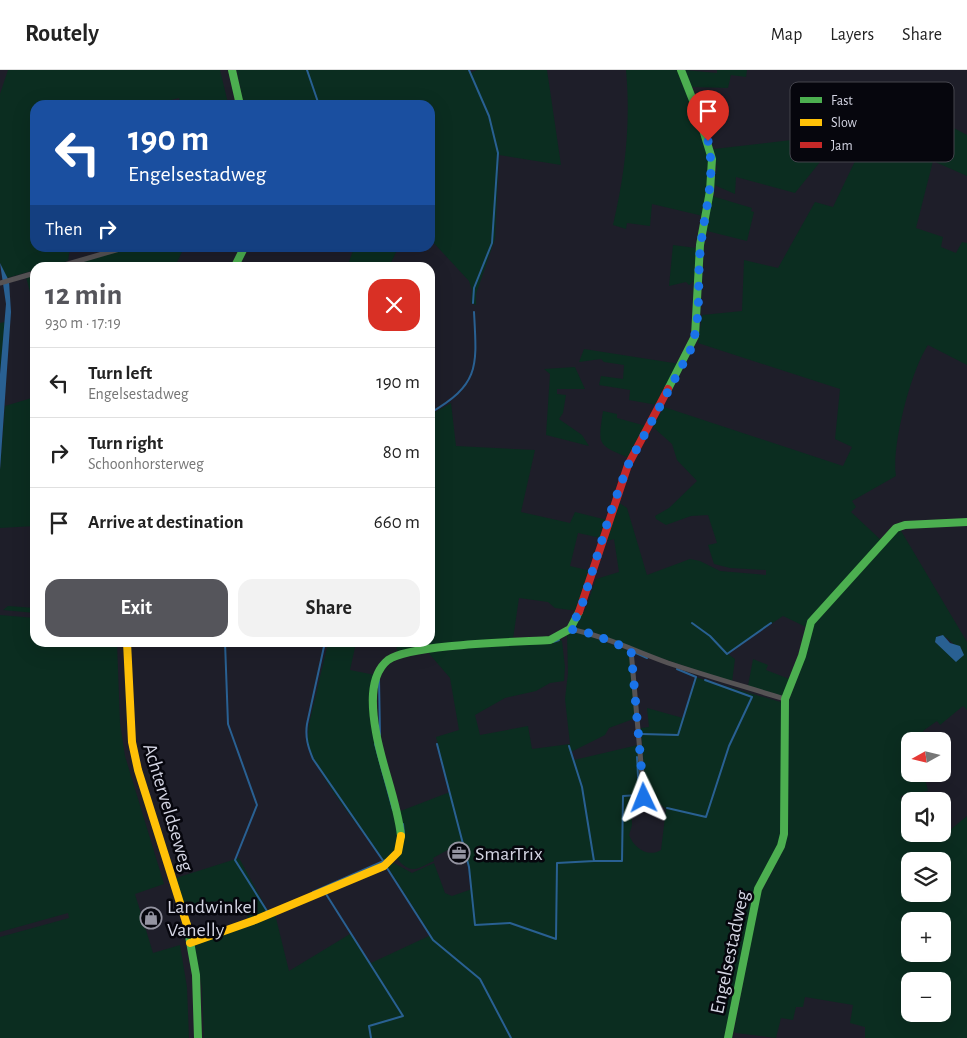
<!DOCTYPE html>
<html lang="en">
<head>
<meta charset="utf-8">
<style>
	body { margin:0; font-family:"Alegreya Sans",sans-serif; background:#f2f2f2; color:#222; height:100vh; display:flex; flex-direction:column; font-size:19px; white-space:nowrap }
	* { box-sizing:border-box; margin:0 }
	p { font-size:16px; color:#767676 }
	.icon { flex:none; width:28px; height:28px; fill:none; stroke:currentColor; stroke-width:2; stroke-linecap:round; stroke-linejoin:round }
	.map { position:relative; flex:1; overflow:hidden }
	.drawer { position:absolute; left:30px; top:192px; width:405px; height:385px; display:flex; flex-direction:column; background:#fff; border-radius:15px; box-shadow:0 5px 20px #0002 }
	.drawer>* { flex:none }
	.guide { position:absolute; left:30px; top:30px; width:405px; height:152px; border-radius:15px; box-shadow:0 5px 20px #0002; background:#1a4fa0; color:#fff; overflow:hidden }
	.needle { width:32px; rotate:262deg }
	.buttons { position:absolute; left:901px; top:662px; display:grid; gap:10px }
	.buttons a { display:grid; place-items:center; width:50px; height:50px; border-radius:10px; background:#fff; box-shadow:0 5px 20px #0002; font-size:25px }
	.pin { position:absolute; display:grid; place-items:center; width:42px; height:42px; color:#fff; margin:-51px -21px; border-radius:50% 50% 50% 0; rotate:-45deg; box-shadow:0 0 5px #0007 }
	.pin .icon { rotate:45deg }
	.me { position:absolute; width:55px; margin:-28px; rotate:358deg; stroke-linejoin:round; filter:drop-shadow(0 0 4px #0008) }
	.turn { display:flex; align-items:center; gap:18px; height:105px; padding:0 15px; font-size:22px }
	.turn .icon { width:65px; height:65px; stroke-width:2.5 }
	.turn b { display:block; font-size:35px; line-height:42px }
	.then { display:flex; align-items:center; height:48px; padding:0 15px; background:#0003; gap:10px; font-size:19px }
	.round { display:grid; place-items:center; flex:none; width:52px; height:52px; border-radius:15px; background:#f2f2f2 }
	.summary { display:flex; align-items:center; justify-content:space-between; height:85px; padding:0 15px }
	h1 { font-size:30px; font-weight:700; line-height:38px; color:#55555b }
	.button { display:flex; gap:10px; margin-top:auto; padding:10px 15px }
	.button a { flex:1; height:58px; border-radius:15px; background:#55555b; color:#fff; font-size:20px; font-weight:700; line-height:58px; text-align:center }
	.button a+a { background:#f2f2f2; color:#222 }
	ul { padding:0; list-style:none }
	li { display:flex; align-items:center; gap:15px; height:70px; padding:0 15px; border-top:1px solid #e0e0e0 }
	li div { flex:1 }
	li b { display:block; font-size:19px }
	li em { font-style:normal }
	header { display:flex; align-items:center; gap:30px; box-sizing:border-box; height:70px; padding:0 25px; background:#fff; border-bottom:1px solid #e0e0e0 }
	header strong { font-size:24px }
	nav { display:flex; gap:28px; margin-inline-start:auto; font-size:18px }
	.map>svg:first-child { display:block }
	.green { fill:#0b2d20; fill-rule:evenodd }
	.water { fill:#296092 }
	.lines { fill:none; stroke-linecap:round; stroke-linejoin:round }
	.stream { stroke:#296092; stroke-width:2 }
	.street { stroke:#565355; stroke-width:5 }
	.fast { stroke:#4caf50; stroke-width:8 }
	.slow { stroke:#ffc107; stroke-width:8 }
	.jam { stroke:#c62828; stroke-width:8 }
	.route { stroke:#1a73e8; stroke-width:9; stroke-dasharray:0 16.2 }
	.labels { text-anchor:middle; stroke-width:5; stroke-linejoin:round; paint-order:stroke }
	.street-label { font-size:20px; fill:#d3d4e2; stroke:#06060d }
	.poi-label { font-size:20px; fill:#d3d4e2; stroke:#06060d; text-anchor:start }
	.key { fill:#06060d; stroke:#44444d; stroke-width:1 }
	.key-label { font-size:14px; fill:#d3d4e2 }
</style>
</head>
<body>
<header>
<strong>Routely</strong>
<nav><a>Map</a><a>Layers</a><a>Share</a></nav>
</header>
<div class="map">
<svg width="967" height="968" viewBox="0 0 967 968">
	<rect width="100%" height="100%" fill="#1e1e29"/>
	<!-- green -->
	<path class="green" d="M8 0H220L228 33 181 35 179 28 171 30V34L169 35H35V178H70L68 191 45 197 35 198V200L7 208 0 193V24Z
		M237 0H468L470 3 477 0H547L561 95 499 85 495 169 476 224V235L471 233 472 220 469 211 430 169V35H244Z
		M626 0H678L696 41 711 90 703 146 652 134 650 156 627 153 626 159 613 155C625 103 631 54 626 0Z
		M684 0 717 3V0H747L746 7 731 5 728 18 691 17Z
		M858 27H865L880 39H918L967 65V106L933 91 916 158 943 167 941 177 956 183 962 172 967 173V295L928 275C911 300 891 377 896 406L852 431 856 437 851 442 882 471 806 557 783 546 727 583 735 589 732 612 637 580 593 562 575 558 586 538 596 509 619 502 614 469 607 471 618 432 627 438 647 505 690 489 700 491 720 501 766 505V500L730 498 714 494 708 475 717 473 708 445 691 446 666 455 656 449 655 446 669 438 697 411 677 390 672 374 653 357 664 337 843 396 852 377 835 369 840 319 698 273 702 245 742 241 744 190 778 198 815 132 833 137 868 64C852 59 846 65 835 77L833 76 795 123 736 107 735 124 714 115 717 99 714 79 834 65Z
		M712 126 752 138 751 141 754 142 747 171 707 161Z
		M673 175 696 178 694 211 689 215 686 212 669 216Z
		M127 178H184L176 194 183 197 58 198Z
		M354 178 369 181 371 178 387 181 389 178H398L389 197H347Z
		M35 204V241L26 207Z
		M5 252 0 304V253Z
		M584 279 680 294 657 335 629 330 630 320 599 315 601 306 623 309 624 295 604 292 601 289 579 292Z
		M575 297 585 319H557V324L566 325 563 343 559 349 582 365 589 376 546 365 550 304 544 299Z
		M35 327V456L0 458V400L5 336Z
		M451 333 456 376 535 380 521 442 570 453 575 442 607 450 601 468 578 463 570 496 591 501 578 541 555 538 548 532 519 528 513 569 397 581 396 573 430 572V345Z
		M603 341 617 344V348L646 356 629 388C597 374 598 376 603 341Z
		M900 459 967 572V640L963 636 940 655 937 651 923 661 930 671H910V704H924L928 721 901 726 903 740H910V764L943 762 944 765 967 746V968H865V957L850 953 853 935 805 927 803 937H796L793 950 781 948 776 968 736 963 734 962 760 825 785 777 788 633 801 599 812 553ZM939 565 947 568 956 576 950 585 935 572ZM910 791H942V824H910ZM910 851H942V884H910ZM910 911H942V944H910Z
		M8 536 35 538V543L3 540Z
		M0 545 35 548V572L117 573 120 653 125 686 164 814 135 824 153 883 180 875 187 917 189 968H0V867L69 848 68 843 0 862Z
		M571 562 584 564 629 581 636 648 609 658 605 665 571 682 574 690 638 675 641 726 631 728 632 755 629 765C634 778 648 788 661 780L666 739 650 726 646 725 641 658 649 657 647 638 683 648 695 607 784 633 783 771 756 819 752 830 727 968H204L202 918 194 874 275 844 289 901 350 864 371 893 431 865 387 796 394 793 412 803 434 793 445 823 452 826 472 819 464 774 453 777 433 788 434 791C416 799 412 805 397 789L398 742 450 722 436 667 459 660 450 608 426 580 558 568 562 571 565 597 564 611 550 613 536 621 505 628 475 645 480 665 528 656 532 679 570 674 565 629 568 603 567 565Z
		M328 573H356L350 600 375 605 373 631 399 760 396 780 386 793C363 761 322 714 309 677 307 669 308 662 309 654Z
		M753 589 768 595 766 600 792 610 786 624 782 626 748 616Z
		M239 788 269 843 249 851 241 831 226 837 223 830 185 837 176 808Z"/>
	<!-- water -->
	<path class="water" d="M0 193 9 211 11 242 0 400V304L6 234Z
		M943 565 950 573 960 576 964 585 956 592 935 572 936 567Z"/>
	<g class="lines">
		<!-- stream -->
		<path class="stream" d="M307 0 319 35
			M469 0 489 46 498 83 492 173 474 218 473 233
			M430 343C480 314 477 297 474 242
			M692 553 710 566 727 584 771 553
			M225 572 228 654 257 735 235 790 267 841
			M325 572 307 654C305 667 308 677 313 689L384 792
			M553 572 559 570
			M636 583 647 588
			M379 610 380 665
			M642 664 678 665 696 607 677 599
			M375 674 393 740
			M437 674 469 797 475 855 510 853 556 869 557 793 594 791 582 717 569 676
			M667 738 706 747 729 676 752 627 705 610
			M403 754 404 764
			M594 791H622L623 726 639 725 637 687
			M387 798 433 870 480 909 511 968
			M313 822 386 790
			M326 824 403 946 369 956 371 968"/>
		<!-- street -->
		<path class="street" d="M54 198 123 178
			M0 213 35 203
			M570 559C604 566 635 581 668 593 707 606 746 617 785 629
			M631 580 644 728"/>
		<!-- fast -->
		<path class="fast" d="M232 0 240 35
			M234 198 244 178
			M668 319 695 266 700 175 710 121 712 89 698 43 681 0
			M401 766C397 730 382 697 376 662 372 640 368 606 388 590 410 574 518 572 550 570L570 559 579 542
			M187 855 196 905 198 968
			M728 968 758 819 781 776 784 764 785 629 802 586 811 552 896 458 905 455 967 452"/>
		<!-- slow -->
		<path class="slow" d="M127 572 132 672 138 700 187 855
			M190 873 255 850 384 796 398 782 401 766"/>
		<!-- jam -->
		<path class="jam" d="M579 542 628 395 668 319"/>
	</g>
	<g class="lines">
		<!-- route -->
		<path class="route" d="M644 728 631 580 593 564 570 559 581 538 611 441 628 395 690 281C703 247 696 210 701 174 705 139 716 107 708 71"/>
	</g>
	<!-- icons -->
	<defs>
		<g id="office-ring" transform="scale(1.125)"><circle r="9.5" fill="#06060d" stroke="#9494a1" stroke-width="1.5"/><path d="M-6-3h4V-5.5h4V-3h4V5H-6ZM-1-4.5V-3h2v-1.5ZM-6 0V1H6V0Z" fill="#9494a1"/></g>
		<g id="shop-ring" transform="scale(1.125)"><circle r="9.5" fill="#06060d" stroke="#9494a1" stroke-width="1.5"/><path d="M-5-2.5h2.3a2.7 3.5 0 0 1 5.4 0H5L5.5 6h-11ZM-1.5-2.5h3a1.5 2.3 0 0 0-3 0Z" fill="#9494a1"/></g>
	</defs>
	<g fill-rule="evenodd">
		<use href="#office-ring" x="459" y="783"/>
		<use href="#shop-ring" x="151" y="848"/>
	</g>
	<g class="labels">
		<!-- street labels -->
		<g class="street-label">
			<text transform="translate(169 737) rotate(73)" y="7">Achterveldseweg</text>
			<text transform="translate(729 882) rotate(-78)" y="7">Engelsestadweg</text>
		</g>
		<!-- poi labels -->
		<g class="poi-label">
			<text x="475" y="790">SmarTrix</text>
			<text x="167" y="843">Landwinkel<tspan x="167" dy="23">Vanelly</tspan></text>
		</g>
	</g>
	<!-- legend -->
	<rect x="790" y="12" width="164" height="80" rx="8" class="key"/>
	<rect x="800" y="27" width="22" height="6" fill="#4caf50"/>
	<rect x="800" y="49" width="22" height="7" fill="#ffc107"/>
	<rect x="800" y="72" width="22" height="6" fill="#c62828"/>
	<g class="key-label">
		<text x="831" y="35">Fast</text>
		<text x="831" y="57">Slow</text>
		<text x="831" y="80">Jam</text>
	</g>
</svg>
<div class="buttons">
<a><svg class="needle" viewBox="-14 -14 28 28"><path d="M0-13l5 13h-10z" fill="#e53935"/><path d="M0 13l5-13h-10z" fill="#767676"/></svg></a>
<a><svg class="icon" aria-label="sound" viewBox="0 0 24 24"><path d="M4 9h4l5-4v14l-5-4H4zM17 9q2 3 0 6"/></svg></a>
<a><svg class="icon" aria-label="layers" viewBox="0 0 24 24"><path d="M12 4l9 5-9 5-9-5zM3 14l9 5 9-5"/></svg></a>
<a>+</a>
<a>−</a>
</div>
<div class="pin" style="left:708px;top:71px;background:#d93025"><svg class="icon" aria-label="arrive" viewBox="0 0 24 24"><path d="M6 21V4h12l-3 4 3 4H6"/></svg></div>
<svg class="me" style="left:644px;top:728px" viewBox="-20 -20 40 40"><path d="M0-17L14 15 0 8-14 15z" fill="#1a73e8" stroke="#fff" stroke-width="4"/></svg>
<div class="guide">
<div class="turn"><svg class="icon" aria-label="left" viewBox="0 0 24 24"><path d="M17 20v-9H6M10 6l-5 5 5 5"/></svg><div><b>190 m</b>Engelsestadweg</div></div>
<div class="then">Then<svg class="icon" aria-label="right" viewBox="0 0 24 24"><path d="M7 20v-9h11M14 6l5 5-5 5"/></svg></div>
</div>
<section class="drawer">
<div class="summary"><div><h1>12 min</h1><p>930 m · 17:19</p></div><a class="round" style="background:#d93025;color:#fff"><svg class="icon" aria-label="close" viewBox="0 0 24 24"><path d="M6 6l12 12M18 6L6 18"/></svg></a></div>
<ul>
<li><svg class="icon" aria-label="left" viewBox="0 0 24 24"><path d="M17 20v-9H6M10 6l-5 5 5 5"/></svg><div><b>Turn left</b><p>Engelsestadweg</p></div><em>190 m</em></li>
<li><svg class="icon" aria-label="right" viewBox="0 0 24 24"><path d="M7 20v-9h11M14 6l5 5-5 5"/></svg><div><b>Turn right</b><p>Schoonhorsterweg</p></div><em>80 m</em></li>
<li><svg class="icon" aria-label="arrive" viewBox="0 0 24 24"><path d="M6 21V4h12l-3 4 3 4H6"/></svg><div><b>Arrive at destination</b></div><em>660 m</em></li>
</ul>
<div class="button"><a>Exit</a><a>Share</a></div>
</section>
</div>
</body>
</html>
